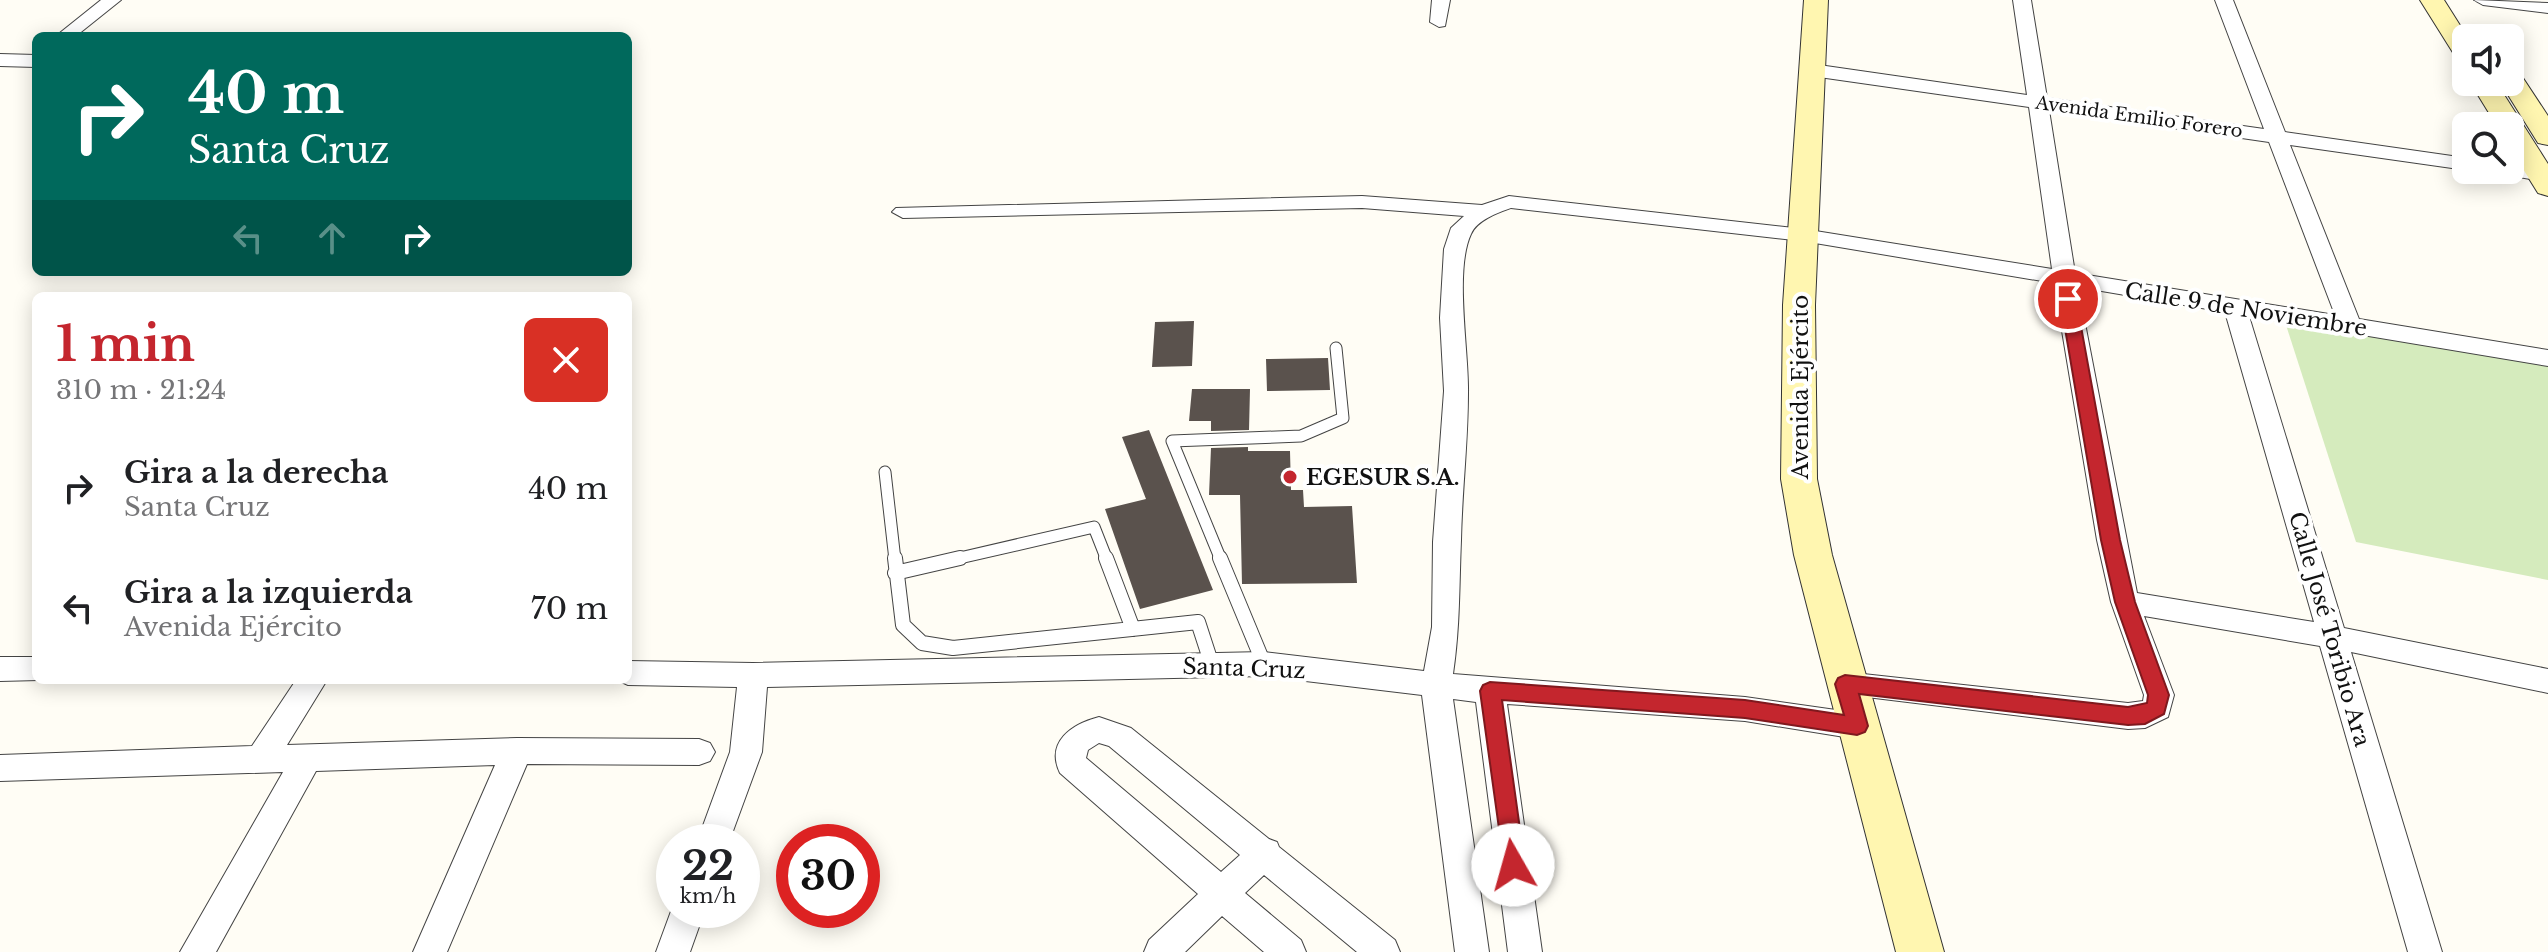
<!DOCTYPE html>
<html lang="es">
<head>
<meta charset="utf-8">
<style>
	body { margin:0; font-family:"Libre Baskerville",serif; background:#f6f6f6; color:#202124; height:100vh; display:flex; flex-direction:column; font-size:30px; white-space:nowrap }
	* { box-sizing:border-box; margin:0 }
	p { font-size:26px; color:#757577 }
	.icon { flex:none; width:44px; height:44px; fill:none; stroke:currentColor; stroke-width:2; stroke-linecap:round; stroke-linejoin:round }
	.map { position:relative; flex:1; overflow:hidden }
	.side { position:absolute; left:32px; top:292px; width:600px; height:392px; display:flex; flex-direction:column; background:#fff; border-radius:12px; box-shadow:0 4px 20px #0003 }
	.side>* { flex:none }
	.top-card { position:absolute; left:32px; top:32px; width:600px; height:244px; border-radius:12px; box-shadow:0 4px 20px #0003; background:#00695c; color:#fff; overflow:hidden }
	.tools { position:absolute; left:2452px; top:24px; display:grid; gap:16px }
	.tools a { display:grid; place-items:center; width:72px; height:72px; border-radius:12px; background:#fff; box-shadow:0 4px 20px #0003; font-size:40px }
	.speed { position:absolute; left:656px; top:824px; display:flex; gap:16px; font-size:40px; font-weight:700; text-align:center }
	.speed>* { display:grid; place-content:center; width:104px; height:104px; border-radius:50%; background:#fff; box-shadow:0 4px 20px #0003; line-height:1 }
	.speed small { font-size:20px; font-weight:400 }
	.speed .limit { border:12px solid #d22; background:#fff; color:#111 }
	.pin { position:absolute; display:grid; place-items:center; width:68px; height:68px; color:#fff; margin:-34px; border:4px solid #fff; border-radius:50%; box-shadow:0 2px 8px #0007 }
	.me { position:absolute; width:88px; margin:-44px; rotate:353deg; stroke-linejoin:round; filter:drop-shadow(0 0 6px #0008) }
	.turn { display:flex; align-items:center; gap:28px; height:168px; padding:0 24px; font-size:36px }
	.turn .icon { width:104px; height:104px; stroke-width:2.5 }
	.turn b { display:block; font-size:56px; line-height:68px }
	.lanes { display:flex; align-items:center; height:76px; padding:0 24px; background:#0003; justify-content:center; gap:40px; direction:ltr }
	.lanes .off { opacity:.35 }
	.round { display:grid; place-items:center; flex:none; width:84px; height:84px; border-radius:12px; background:#f6f6f6 }
	.overview { display:flex; align-items:center; justify-content:space-between; height:136px; padding:0 24px }
	h1 { font-size:48px; font-weight:700; line-height:60px; color:#c4262e }
	ul { padding:0; list-style:none }
	li { display:flex; align-items:center; gap:24px; height:120px; padding:0 24px }
	li div { flex:1 }
	li b { display:block; font-size:30px }
	li em { font-style:normal }
	.map>svg:first-child { display:block }
	.green { fill:#d5ebbd }
	.building { fill:#5a524d }
	.lines { fill:none; stroke-linecap:round; stroke-linejoin:round }
	.lane-far1-casing { stroke:#444; stroke-width:13 }
	.lane-casing { stroke:#444; stroke-width:16 }
	.street-casing { stroke:#444; stroke-width:2 }
	.secondary-casing { stroke:#333; stroke-width:2 }
	.lane-far1 { stroke:#fff; stroke-width:11 }
	.lane { stroke:#fff; stroke-width:14 }
	.street { fill:#fff; fill-rule:evenodd }
	.secondary { fill:#fff6b0; fill-rule:evenodd }
	.route { fill:#c4262e; stroke:#7f191e; stroke-width:2 }
	.poi-dot { fill:#c4262e; stroke:#fff; stroke-width:3 }
	.labels { text-anchor:middle; stroke-width:8; stroke-linejoin:round; paint-order:stroke }
	.far-street-label { font-size:18px; fill:#111; stroke:#fff }
	.street-label { font-size:22px; fill:#111; stroke:#fff }
	.poi-label { font-size:22px; font-weight:bold; fill:#111; stroke:#fff; text-anchor:start }
</style>
</head>
<body>
<div class="map">
<svg width="2548" height="952" viewBox="0 0 2548 952">
	<rect width="100%" height="100%" fill="#fffdf5"/>
	<!-- green -->
	<path class="green" d="M2285 322 2548 366V580L2356 542Z"/>
	<!-- building -->
	<path class="building" d="M1194 321 1192 366 1152 367 1155 322Z
		M1328 358 1330 390 1267 391 1266 359Z
		M1192 389H1250L1249 430 1211 431V421H1189Z
		M1149 430 1213 590 1140 609 1105 509 1146 499 1122 437Z
		M1248 447V451H1290L1291 490H1303L1304 507 1352 506 1357 583 1242 584 1240 495H1209L1211 448Z"/>
	<g class="lines">
		<!-- lane-far1 casing -->
		<g class="lane-far1-casing">
			<path id="lane-far1" d="M885 472 895 560
				M951 560 1094 527 1107 560
				M1221 560 1172 441 1301 436 1343 418 1336 348"/>
		</g>
		<!-- lane casing -->
		<g class="lane-casing">
			<path id="lane" d="M895 558 903 625 922 643 953 648 1198 622 1212 665
				M1106 558 1133 629
				M1220 558 1264 664
				M895 573 960 558"/>
		</g>
		<!-- street casing -->
		<g class="street-casing">
			<path id="street" d="M101 0H121L76 36H56Z
				M1432 0H1450L1445 26 1439 27 1430 22Z
				M2013 0H2031L2047 98 2264 129 2215 0H2233L2285 132 2466 158V170L2290 145 2359 319 2548 350V366L2249 316 2344 628 2548 669V693L2351 652 2442 952H2408L2320 646 2144 616 2174 695 2168 717 2145 728 2128 729 1834 693 1830 684 1834 675 1845 672 2128 703 2143 701 2144 695 2111 602 2097 540 2054 283 1803 241 1511 208C1497 213 1477 220 1471 234 1454 270 1469 352 1468 393 1468 442 1462 491 1461 540 1459 587 1460 627 1453 674L1745 697 1857 713 1868 717 1872 726 1868 735 1857 739 1745 721 1507 704 1542 952H1508L1476 702 1453 699 1489 952H1455L1422 695 1264 676 767 687 762 752 729 842H697L730 752 737 687 628 685 617 680H628V661L753 663 1264 652 1424 671 1432 627 1433 542 1444 391 1440 318 1444 249 1451 228 1464 216 1362 208 903 218 892 212 896 208 1362 196 1482 205 1509 196 1803 229 2052 269 2029 107 1812 76 1803 70 1812 64 2027 95ZM2049 110 2269 142 2335 315 2075 273ZM2078 287 2225 312 2314 622 2137 593Z
				M2474 0 2548 3V13L2483 5Z
				M0 54 36 55V67L0 66Z
				M2510 164 2548 170V182L2501 174 2498 170H2510Z
				M0 657H36V680H39L0 681Z
				M296 680H327L287 745 517 738 699 739 710 743 715 752 710 761 699 765 527 764 447 952H413L495 765 316 771 216 952H180L283 772 0 781V755L252 746Z
				M1099 717 1131 728 1269 839 1277 842 1279 847 1395 940 1400 952H1357L1264 875 1245 893 1301 940 1306 952H1264L1222 916 1185 952H1144L1149 940 1198 894 1060 773C1045 742 1072 724 1099 717ZM1099 743 1109 746 1240 855 1221 872 1086 758 1088 750Z
				M674 903V910H705L690 952H656Z"/>
		</g>
		<!-- secondary casing -->
		<g class="secondary-casing">
			<path id="secondary" d="M1804 0H1828L1815 305 1817 479 1832 555 1944 952H1896L1794 555 1781 479 1783 305Z
				M2420 0H2444L2468 38 2466 62 2457 59Z
				M2510 70 2519 72 2548 116V145L2538 143 2500 82H2510Z
				M2470 82H2496L2548 164V196L2538 193 2510 148V126H2497Z"/>
		</g>
		<!-- lane-far1 -->
		<use href="#lane-far1" class="lane-far1"/>
		<!-- lane -->
		<use href="#lane" class="lane"/>
		<!-- street -->
		<use href="#street" class="street"/>
		<!-- secondary -->
		<use href="#secondary" class="secondary"/>
	</g>
	<!-- route -->
	<path class="route" d="M2068 294 2076 299 2120 540 2135 602 2169 695 2164 714 2145 724 2128 725 1859 694 1868 726 1865 732 1857 735 1745 718 1502 700 1525 865 1522 872 1513 875 1505 872 1480 691 1483 685 1490 682 1745 700 1844 715 1835 684 1838 678 1845 675 2128 707 2147 703 2148 695 2115 602 2101 540 2060 299Z"/>
	<!-- markers -->
	<circle class="poi-dot" cx="1290" cy="477" r="8"/>
	<g class="labels">
		<!-- far-street labels -->
		<g class="far-street-label">
			<text transform="translate(2139 117) rotate(8)" y="6">Avenida Emilio Forero</text>
		</g>
		<!-- street labels -->
		<g class="street-label">
			<text transform="translate(2246 309) rotate(9)" y="8">Calle 9 de Noviembre</text>
			<text transform="translate(1800 387) rotate(-90)" y="8">Avenida Ejército</text>
			<text transform="translate(2330 629) rotate(74)" y="8">Calle José Toribio Ara</text>
			<text transform="translate(1244 668) rotate(2)" y="8">Santa Cruz</text>
		</g>
		<!-- poi labels -->
		<g class="poi-label">
			<text x="1306" y="485">EGESUR S.A.</text>
		</g>
	</g>
</svg>
<div class="tools">
<a><svg class="icon" aria-label="sound" viewBox="0 0 24 24"><path d="M4 9h4l5-4v14l-5-4H4zM17 9q2 3 0 6"/></svg></a>
<a><svg class="icon" aria-label="search" viewBox="0 0 24 24"><circle cx="10" cy="10" r="6"/><path d="M15 15l6 6"/></svg></a>
</div>
<div class="speed"><div>22<small>km/h</small></div><div class="limit">30</div></div>
<div class="pin" style="left:2068px;top:299px;background:#d93025"><svg class="icon" aria-label="arrive" viewBox="0 0 24 24"><path d="M6 21V4h12l-3 4 3 4H6"/></svg></div>
<svg class="me" style="left:1513px;top:865px" viewBox="-20 -20 40 40"><circle r="19" fill="#fff"/><path d="M0-13L10 11 0 6-10 11z" fill="#c4262e"/></svg>
<div class="top-card">
<div class="turn"><svg class="icon" aria-label="right" viewBox="0 0 24 24"><path d="M7 20v-9h11M14 6l5 5-5 5"/></svg><div><b>40 m</b>Santa Cruz</div></div>
<div class="lanes"><svg class="icon off" aria-label="left" viewBox="0 0 24 24"><path d="M17 20v-9H6M10 6l-5 5 5 5"/></svg><svg class="icon off" aria-label="ahead" viewBox="0 0 24 24"><path d="M12 20V5M6 11l6-6 6 6"/></svg><svg class="icon" aria-label="right" viewBox="0 0 24 24"><path d="M7 20v-9h11M14 6l5 5-5 5"/></svg></div>
</div>
<section class="side">
<div class="overview"><div><h1>1 min</h1><p>310 m · 21:24</p></div><a class="round" style="background:#d93025;color:#fff"><svg class="icon" aria-label="close" viewBox="0 0 24 24"><path d="M6 6l12 12M18 6L6 18"/></svg></a></div>
<ul>
<li><svg class="icon" aria-label="right" viewBox="0 0 24 24"><path d="M7 20v-9h11M14 6l5 5-5 5"/></svg><div><b>Gira a la derecha</b><p>Santa Cruz</p></div><em>40 m</em></li>
<li><svg class="icon" aria-label="left" viewBox="0 0 24 24"><path d="M17 20v-9H6M10 6l-5 5 5 5"/></svg><div><b>Gira a la izquierda</b><p>Avenida Ejército</p></div><em>70 m</em></li>
</ul>
</section>
</div>
</body>
</html>
